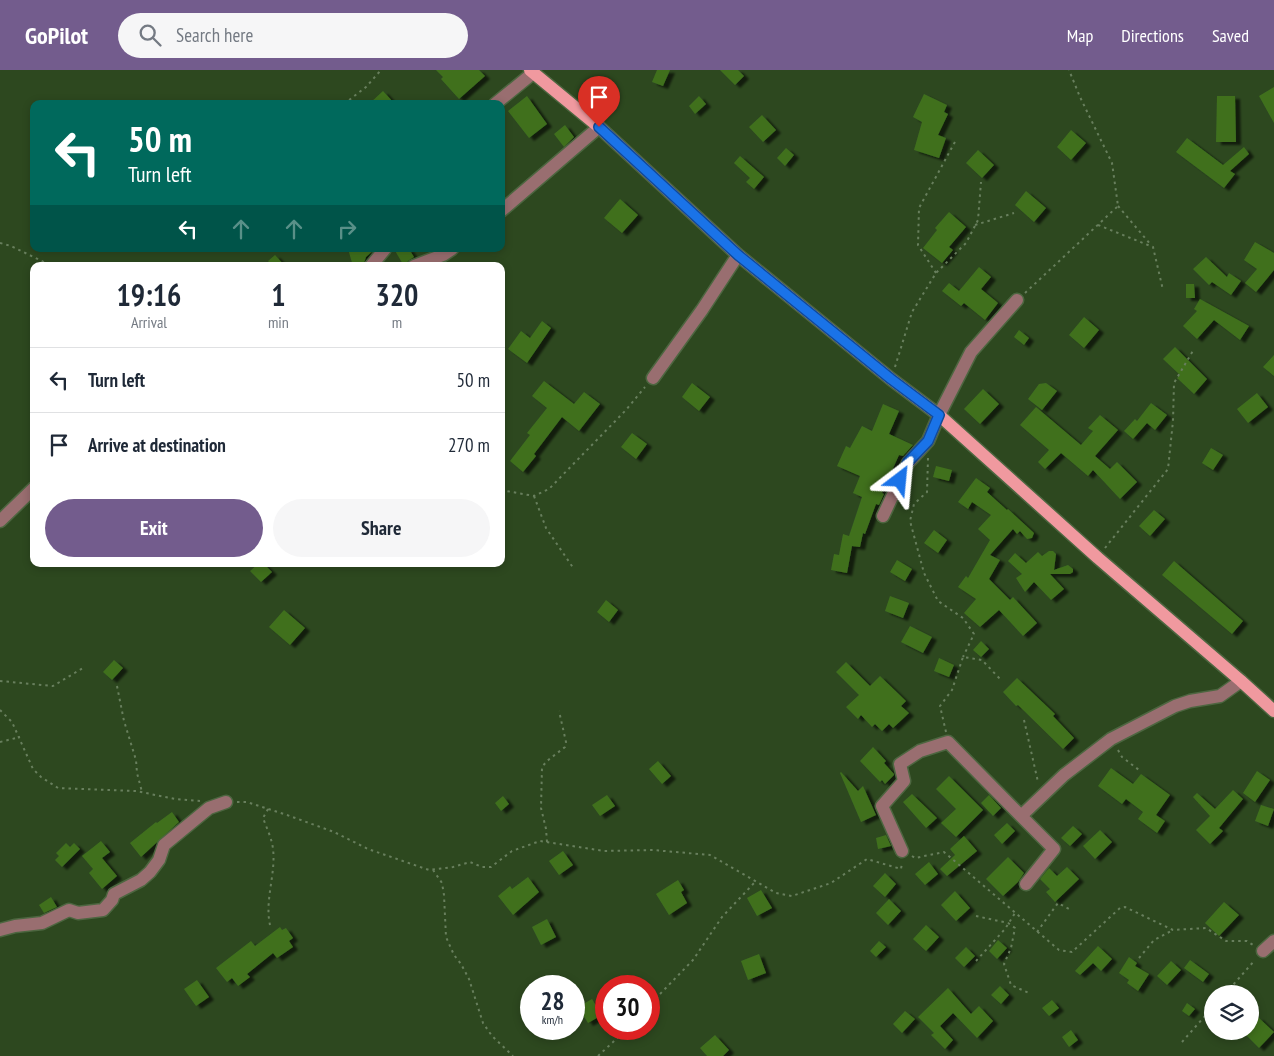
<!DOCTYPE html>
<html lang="en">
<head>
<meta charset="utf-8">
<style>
	body { margin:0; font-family:"PT Sans Narrow",sans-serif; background:#f6f6f7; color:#1f2937; height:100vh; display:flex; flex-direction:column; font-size:19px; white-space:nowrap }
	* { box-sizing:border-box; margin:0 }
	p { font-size:16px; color:#747a83 }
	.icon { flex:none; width:28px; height:28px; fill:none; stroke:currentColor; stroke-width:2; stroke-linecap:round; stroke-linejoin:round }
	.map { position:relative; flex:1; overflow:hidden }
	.panel { position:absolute; left:30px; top:192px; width:475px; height:305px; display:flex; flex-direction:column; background:#fff; border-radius:10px; box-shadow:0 2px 8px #0003 }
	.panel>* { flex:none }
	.hud { position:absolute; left:30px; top:30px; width:475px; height:152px; border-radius:10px; box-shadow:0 2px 8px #0003; background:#00695c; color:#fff; overflow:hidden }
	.fabs { position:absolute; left:1204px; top:915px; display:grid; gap:10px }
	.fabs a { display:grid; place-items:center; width:55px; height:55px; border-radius:50%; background:#fff; box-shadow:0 2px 8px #0003; font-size:25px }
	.speed { position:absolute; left:520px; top:905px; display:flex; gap:10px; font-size:25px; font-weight:700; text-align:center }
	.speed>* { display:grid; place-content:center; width:65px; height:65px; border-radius:50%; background:#fff; box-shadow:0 2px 8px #0003; line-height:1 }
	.speed small { font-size:12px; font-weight:400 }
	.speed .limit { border:8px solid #d22; background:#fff; color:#111 }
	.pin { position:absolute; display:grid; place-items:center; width:42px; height:42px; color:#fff; margin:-51px -21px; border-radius:50% 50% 50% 0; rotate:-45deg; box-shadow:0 0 5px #0007 }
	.pin .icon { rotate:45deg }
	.me { position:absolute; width:55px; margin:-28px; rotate:29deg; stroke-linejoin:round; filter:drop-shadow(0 0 4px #0008) }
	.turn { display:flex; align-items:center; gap:18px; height:105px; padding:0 15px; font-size:22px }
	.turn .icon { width:65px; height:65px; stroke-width:2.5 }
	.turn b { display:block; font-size:35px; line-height:42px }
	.lanes { display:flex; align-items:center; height:48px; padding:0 15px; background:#0003; justify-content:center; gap:25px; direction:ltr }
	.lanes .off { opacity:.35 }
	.eta { display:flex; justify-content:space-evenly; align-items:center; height:85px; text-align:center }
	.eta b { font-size:30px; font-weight:700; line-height:35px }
	.primary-button { display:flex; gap:10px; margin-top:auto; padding:10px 15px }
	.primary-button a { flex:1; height:58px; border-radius:30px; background:#735c8d; color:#fff; font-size:20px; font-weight:700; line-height:58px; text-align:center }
	.primary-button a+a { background:#f6f6f7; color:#1f2937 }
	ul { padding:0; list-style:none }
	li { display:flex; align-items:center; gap:15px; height:65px; padding:0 15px; border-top:1px solid #e0e1e3 }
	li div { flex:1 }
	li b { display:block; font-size:19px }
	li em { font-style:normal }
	header { display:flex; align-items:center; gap:30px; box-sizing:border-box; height:70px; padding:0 25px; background:#735c8d; color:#fff }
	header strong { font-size:24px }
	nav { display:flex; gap:28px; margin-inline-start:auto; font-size:18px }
	.search { width:350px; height:45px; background:#f6f6f7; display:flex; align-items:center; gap:12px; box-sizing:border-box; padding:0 18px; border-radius:28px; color:#747a83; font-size:19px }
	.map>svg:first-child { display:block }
	.building { fill:#3f701f; filter:url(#shadow) }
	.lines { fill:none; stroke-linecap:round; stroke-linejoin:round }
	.minor-casing { stroke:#4d6640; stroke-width:15 }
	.major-casing { stroke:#4d6640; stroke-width:15 }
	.path { stroke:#687f5d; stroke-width:2; stroke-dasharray:2.5 4; stroke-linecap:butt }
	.minor { stroke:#996e70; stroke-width:12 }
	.major { stroke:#f0999f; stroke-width:12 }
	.route-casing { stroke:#114b97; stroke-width:12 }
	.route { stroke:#1a73e8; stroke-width:9 }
</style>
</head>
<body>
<header>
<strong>GoPilot</strong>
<div class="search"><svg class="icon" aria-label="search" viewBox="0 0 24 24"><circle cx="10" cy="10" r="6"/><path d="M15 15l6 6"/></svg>Search here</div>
<nav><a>Map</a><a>Directions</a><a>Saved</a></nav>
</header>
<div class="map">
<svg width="1274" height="986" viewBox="0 0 1274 986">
	<defs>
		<filter id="shadow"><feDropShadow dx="5" dy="3" stdDeviation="1" flood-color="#0009"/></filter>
	</defs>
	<rect width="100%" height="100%" fill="#2d481f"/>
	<!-- building -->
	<path class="building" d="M436 0H479L485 6 459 29 441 9 443 7Z
		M657 0H670L663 16 652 12Z
		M720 0H738L744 6 735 15Z
		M1274 17V53L1259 26Z
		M383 21 395 34H369Z
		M924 24 947 35 944 42 948 44 938 65 946 68 939 88 914 80 922 52 913 47Z
		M527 26 547 54 529 68 508 41Z
		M699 26 706 34 695 44 689 36Z
		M1217 26H1235L1236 72H1216Z
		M762 45 776 60 763 72 749 57Z
		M565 55 574 67 564 77 554 64Z
		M1071 60 1086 73 1071 90 1057 77Z
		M1187 68 1223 95 1244 77 1249 84 1230 101 1235 104 1224 118 1176 82Z
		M786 78 794 85 785 96 777 88Z
		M978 80 994 95 982 108 966 93Z
		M740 86 764 107 754 119 746 112 750 108 734 93Z
		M1026 121 1046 138 1034 152 1015 135Z
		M620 129 638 145 622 163 604 148Z
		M949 142 966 157 949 177 953 180 942 193 923 178 937 160 935 158Z
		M1255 172 1274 183V200L1256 222 1245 213 1257 199 1244 190Z
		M348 179H375L366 187 363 196H353Z
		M394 179H409L414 187 408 191 406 196H404Z
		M275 185 285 196H272L268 191Z
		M1206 187 1227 207 1229 203 1241 211 1231 225 1212 212 1209 215 1193 199Z
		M979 197 991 207 981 219 998 233 985 250 964 233 961 236 942 221 949 213 959 221Z
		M1186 214H1194L1195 228H1186Z
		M1200 229 1249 256 1240 270 1214 250 1197 269 1183 256 1197 241 1194 239Z
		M1084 247 1099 260 1084 278 1069 265Z
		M542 251 551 258 527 293 508 279 521 261 530 268Z
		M1019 260 1029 268 1024 275 1014 267Z
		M1175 277 1207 309 1194 324 1177 308 1180 305 1163 289Z
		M1274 285V306L1263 297Z
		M544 311 574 334 584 322 600 334 579 361 562 347 534 384 536 386 523 402 510 391 530 365 527 363 547 338 532 326Z
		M692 313 710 327 699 341 682 327Z
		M1046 313 1057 321 1042 340 1028 329 1039 314Z
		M983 319 999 334 980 354 964 339Z
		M1257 323 1268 337 1248 353 1237 339Z
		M1151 333 1167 345 1155 360 1147 353 1133 369 1124 361 1135 349 1137 351Z
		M883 334 899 341 889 364 913 375 903 386 899 385 882 423 884 424 879 435 876 434 865 464 863 463 860 477 852 476 847 503 831 500 834 484 839 485 843 464 849 466 862 427 853 423 860 406 837 396 846 376 850 378 862 356 872 361Z
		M1036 337 1081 375 1093 361 1088 358 1100 345 1118 360 1095 386 1110 399 1117 392 1137 412 1120 429 1093 400 1088 406 1061 383 1045 399 1038 392 1049 380 1020 355Z
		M632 363 647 374 636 389 621 377Z
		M1211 378 1223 385 1213 400 1202 393Z
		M936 396 952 400 949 411 933 407Z
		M976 408 990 418 987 422 1007 440 1008 439 1034 463 1032 468 1027 469 1020 461 1017 464 1013 459 990 485 1000 490 989 509 1010 530 1013 527 1037 553 1023 566 999 540 980 557 964 543 976 529 958 517 966 506 968 508 990 470 978 459 991 445 972 432 968 439 958 432Z
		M1154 440 1165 449 1150 466 1139 456Z
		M934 460 947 470 938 483 924 473Z
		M1049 481H1053L1056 484 1054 500 1068 495 1073 499V502L1070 504H1050L1064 519 1051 530 1034 512 1025 522 1016 508 1022 504 1008 491 1015 483 1026 493 1038 482 1042 486Z
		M897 490 912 499 905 511 890 502Z
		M1174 491 1243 551 1232 564 1162 505Z
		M258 494H264L272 502 261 512 250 501Z
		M890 526 909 533 903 548 885 541Z
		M606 530 618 540 609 552 597 542Z
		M284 540 305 558 290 575 269 557Z
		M910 556 932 567 923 583 901 572Z
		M981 571 989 579 981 587 973 580Z
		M939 588 954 595 949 607 934 601Z
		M114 590 123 598 112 610 103 602Z
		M846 592 870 616 880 606 906 631 901 636 909 643 893 658 889 654 882 661 875 654 872 657 861 645 858 649 846 637 859 625 836 602Z
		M1017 608 1055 644 1053 646 1074 668 1063 679 1018 635 1016 636 1003 622Z
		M873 677 886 691 884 693 894 704V705L885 714 882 710 880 712 860 691Z
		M658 691 671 706 662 714 649 699Z
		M1111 698 1133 714 1141 704 1170 725 1156 745 1165 751 1157 763 1138 749 1143 742 1126 729 1122 734 1098 716Z
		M1257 701 1270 710 1255 732 1243 723Z
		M841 702 858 721 863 716 876 745 861 752 840 703Z
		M949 706 983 740 956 767 941 753 956 739 936 719Z
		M1233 720 1243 729 1219 758 1223 761 1210 774 1196 760 1210 746 1193 727 1197 723 1215 739Z
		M912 724 937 748 926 758 903 732Z
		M607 725 615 736 600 746 592 735Z
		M989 725 1001 738 993 746 981 733Z
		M503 726 509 734 501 741 495 733Z
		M1261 735 1274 739 1268 756 1255 751Z
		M172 742 179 752 141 787 130 773 156 752 157 753Z
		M1007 753 1015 761 1002 774 994 765Z
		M1073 756 1082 764 1070 776 1061 768Z
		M1100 760 1112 772 1095 789 1083 776Z
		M886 765 891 776 878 779 876 768Z
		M964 766 977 781 947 806 940 799 955 785 950 779Z
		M101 771 110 782 102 788 117 806 102 819 89 803 93 799 82 786Z
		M66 773 70 777 74 773 80 779 62 797 55 790 59 786 56 783Z
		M563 781 573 795 559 805 549 791Z
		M1008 787 1024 803 1018 812 1003 826 986 809Z
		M929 792 938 804 925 815 915 804Z
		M1067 797 1079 809 1055 832 1046 822 1050 819 1040 809 1049 798 1057 806Z
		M885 803 896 814 885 827 873 816Z
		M528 807 539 822 513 845 498 826 510 816 512 819Z
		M678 810 684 820 681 822 687 833 669 845 656 824Z
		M761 820 772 838 757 846 747 828Z
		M955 821 970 838 956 851 941 835Z
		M51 827 57 837 44 843 39 835Z
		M889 829 901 841 888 855 876 843Z
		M1224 832 1239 845 1219 866 1205 853Z
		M547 849 556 867 541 875 532 857Z
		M926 855 939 867 926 881 913 869Z
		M280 857 282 860 286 858 293 868 289 871 293 877 277 888 273 883 247 904 250 907 238 916 232 908 227 912 216 898 251 871 255 876Z
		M998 870 1007 878 997 889 989 881Z
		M879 871 886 877 876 887 870 881Z
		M1098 876 1112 889 1101 901 1093 893 1080 905 1075 901Z
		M966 877 975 886 964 897 955 888Z
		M759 884 766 903 748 910 741 891Z
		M1129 887 1137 893 1135 896 1149 904 1138 921 1127 913 1129 910 1119 903Z
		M1190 890 1209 904 1203 912 1184 898Z
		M1171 891 1181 900 1167 915 1157 906Z
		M197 910 209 927 196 936 184 919Z
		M1000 916 1009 925 1001 934 991 925Z
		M948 918 971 944 979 936 993 951 977 968 953 943 940 956 953 970 945 979 931 965 934 963 918 947Z
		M592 929 602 945 588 953 578 937Z
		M1052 930 1059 938 1049 946 1042 938Z
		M1187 933 1195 939 1189 946 1182 941Z
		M905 941 915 949 902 963 893 954Z
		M1258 947 1274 962 1259 978 1242 961H1250V956Z
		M1071 960 1078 970 1069 977 1062 967Z
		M715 965 729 980 723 986H707L700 978Z"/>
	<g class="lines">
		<!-- minor casing -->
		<g class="minor-casing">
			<path id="minor" d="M495 34 533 3
				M501 141 599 57
				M371 196 385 179
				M414 196 443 185 452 179
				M653 308 702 240 738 185
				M883 446 908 393 928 371 939 345 971 282 1017 230
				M0 451 34 418
				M902 781 882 736 904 711 900 694 920 681 948 672 1021 746
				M1026 814 1054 779 1021 746 1064 705 1111 669 1175 636 1190 631 1220 626 1241 611
				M0 860 15 856 42 853 69 840 78 843 103 840 112 830 114 824 141 810 150 802 159 790 164 775 209 738 226 732
				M1263 881 1274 871"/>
		</g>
		<!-- major casing -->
		<g class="major-casing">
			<path id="major" d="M530 0 599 57 738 185 891 309 939 345 1098 488 1241 611 1274 641"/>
		</g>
		<!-- path -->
		<path class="path" d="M344 34 366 17 381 0
			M1118 136 1151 175
			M975 155 1014 143
			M1098 155 1153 177 1163 220
			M0 173 11 176 52 196
			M936 203 918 175 919 138 956 70
			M1025 223 1118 136 1112 93 1080 27 1069 0
			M895 297 912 242 936 203 966 173 978 150 981 112
			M928 388 927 422 914 434 910 451 924 503 938 531 963 548 974 564 963 587
			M501 420 534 426 549 419 626 340 645 317
			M534 426 546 458 574 499
			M1105 478 1168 399 1173 351 1174 313 1194 279
			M0 611 53 616 83 598
			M117 616 124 651 136 690 137 703 142 722
			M0 640 12 652 33 699 41 707 58 718 136 721 175 729 200 731
			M1024 650 1038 712
			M946 662 940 636 952 620 963 587 982 590 1001 610
			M0 672 20 667
			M1118 680 1122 687 1139 700
			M237 732H247L287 745 334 762 368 779 429 800 453 797 470 792 482 797H491L512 781 540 771 604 781 653 780 710 785 776 823 792 826 831 813 867 789 901 799 902 793
			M268 739 263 748C266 756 270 765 272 773 278 800 264 828 270 855
			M547 772 546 759 541 738 542 697 547 691 565 677 566 672 559 641
			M912 786 915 788 944 782 1059 880 1072 882 1120 838 1125 837 1173 860 1206 858 1226 871H1247L1253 875
			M433 800 442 813 444 825 446 867 454 885 461 894 469 909 483 953 492 966 513 986
			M976 846 1008 853 1015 858 1011 878 1004 894 1011 915 1031 924
			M1037 862 1058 833 1071 840
			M1139 888 1154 870 1173 860
			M976 891 1005 859 1015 843
			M1225 924 1255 890
			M649 940 660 924 693 890 722 847 755 812
			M1182 972 1212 938
			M598 986 627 959"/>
		<!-- minor -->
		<use href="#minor" class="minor"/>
		<!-- major -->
		<use href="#major" class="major"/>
	</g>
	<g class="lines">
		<!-- route casing -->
		<g class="route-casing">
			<path id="route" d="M599 57 738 185 891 309 939 345 928 371 908 392 900 410"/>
		</g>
		<!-- route -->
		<use href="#route" class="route"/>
	</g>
</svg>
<div class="fabs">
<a><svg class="icon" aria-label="layers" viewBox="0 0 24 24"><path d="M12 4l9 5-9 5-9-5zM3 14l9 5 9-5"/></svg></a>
</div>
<div class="speed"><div>28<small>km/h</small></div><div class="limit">30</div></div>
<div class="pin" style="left:599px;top:57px;background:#d93025"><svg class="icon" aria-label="arrive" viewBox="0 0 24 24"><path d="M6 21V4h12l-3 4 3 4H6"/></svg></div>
<svg class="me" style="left:900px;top:410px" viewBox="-20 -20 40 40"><path d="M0-17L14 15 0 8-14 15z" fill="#1a73e8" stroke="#fff" stroke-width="4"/></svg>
<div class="hud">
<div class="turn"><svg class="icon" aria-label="left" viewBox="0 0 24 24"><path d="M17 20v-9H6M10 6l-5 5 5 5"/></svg><div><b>50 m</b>Turn left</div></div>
<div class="lanes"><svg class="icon" aria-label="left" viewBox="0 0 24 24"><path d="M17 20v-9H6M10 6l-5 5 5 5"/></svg><svg class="icon off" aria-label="ahead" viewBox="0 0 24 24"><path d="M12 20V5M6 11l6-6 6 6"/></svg><svg class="icon off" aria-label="ahead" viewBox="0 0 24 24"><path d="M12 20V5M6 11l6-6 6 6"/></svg><svg class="icon off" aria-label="right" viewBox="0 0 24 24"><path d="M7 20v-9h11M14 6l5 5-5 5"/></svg></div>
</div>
<section class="panel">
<div class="eta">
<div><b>19:16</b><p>Arrival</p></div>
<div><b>1</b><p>min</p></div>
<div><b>320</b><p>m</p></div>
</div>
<ul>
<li><svg class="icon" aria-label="left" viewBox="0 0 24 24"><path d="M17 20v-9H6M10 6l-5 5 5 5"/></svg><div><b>Turn left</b></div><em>50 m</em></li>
<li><svg class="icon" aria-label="arrive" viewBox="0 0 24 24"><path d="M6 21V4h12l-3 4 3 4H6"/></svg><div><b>Arrive at destination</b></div><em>270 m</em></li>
</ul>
<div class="primary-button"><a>Exit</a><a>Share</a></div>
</section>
</div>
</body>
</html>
